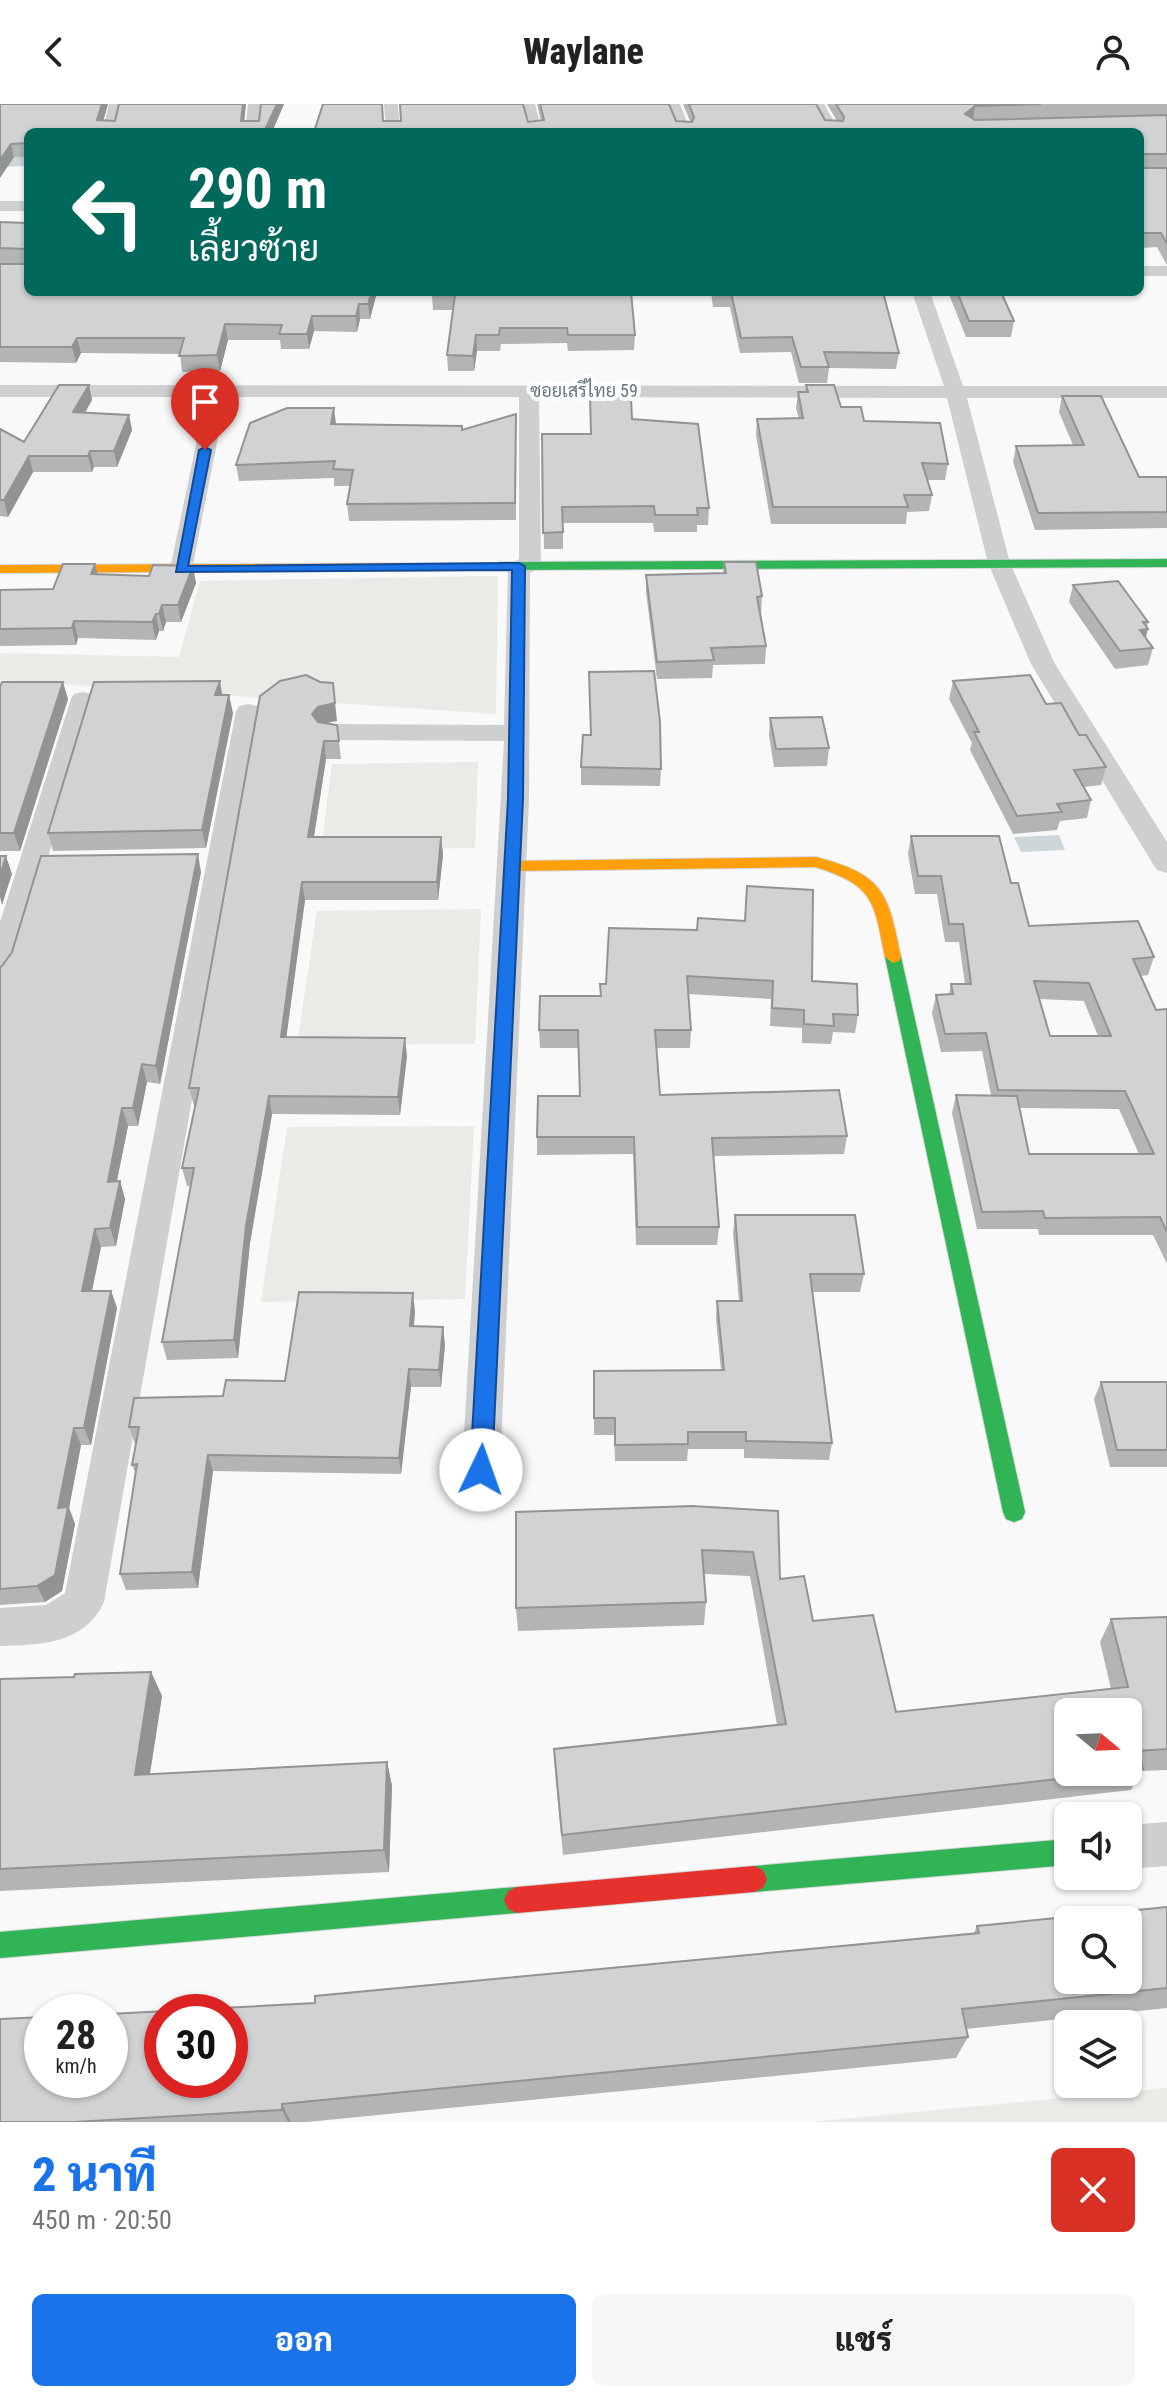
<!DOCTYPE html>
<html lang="th">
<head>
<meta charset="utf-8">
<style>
	body { margin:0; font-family:"Roboto Condensed",Sarabun,sans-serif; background:#f6f6f6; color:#222; height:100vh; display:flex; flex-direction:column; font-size:30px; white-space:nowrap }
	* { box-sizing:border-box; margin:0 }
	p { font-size:26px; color:#767676 }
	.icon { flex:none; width:44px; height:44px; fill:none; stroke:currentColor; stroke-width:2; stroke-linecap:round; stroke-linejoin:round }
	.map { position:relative; height:2018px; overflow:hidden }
	.drawer { display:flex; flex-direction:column; background:#fff; flex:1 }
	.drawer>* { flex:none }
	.top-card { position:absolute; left:24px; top:24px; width:1120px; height:168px; border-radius:12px; box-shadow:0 2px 6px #0004; background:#00695c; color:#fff; overflow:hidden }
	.needle { width:52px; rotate:109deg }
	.buttons { position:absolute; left:1054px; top:1594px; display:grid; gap:16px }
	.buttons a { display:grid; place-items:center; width:88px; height:88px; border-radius:12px; background:#fff; box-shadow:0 2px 6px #0004; font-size:40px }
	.speed { position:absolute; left:24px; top:1890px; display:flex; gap:16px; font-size:40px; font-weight:700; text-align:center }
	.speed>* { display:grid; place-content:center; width:104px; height:104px; border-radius:50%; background:#fff; box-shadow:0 2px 6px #0004; line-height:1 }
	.speed small { font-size:20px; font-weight:400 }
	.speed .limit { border:12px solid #d22; background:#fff; color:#111 }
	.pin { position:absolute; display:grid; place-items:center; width:68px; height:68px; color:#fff; margin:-82px -34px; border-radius:50% 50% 50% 0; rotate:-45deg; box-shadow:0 0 8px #0007 }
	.pin .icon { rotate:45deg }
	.me { position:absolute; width:88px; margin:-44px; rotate:3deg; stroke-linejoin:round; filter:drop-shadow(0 0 6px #0008) }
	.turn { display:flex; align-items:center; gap:28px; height:168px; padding:0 32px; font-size:36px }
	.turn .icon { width:104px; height:104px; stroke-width:2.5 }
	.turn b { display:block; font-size:56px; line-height:68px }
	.round { display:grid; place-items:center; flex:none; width:84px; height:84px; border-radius:12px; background:#f6f6f6 }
	.summary { display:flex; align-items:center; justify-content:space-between; height:136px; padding:0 32px }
	h1 { font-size:48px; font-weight:800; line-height:60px; color:#1a73e8 }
	.button { display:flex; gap:16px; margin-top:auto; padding:16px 32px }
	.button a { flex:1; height:92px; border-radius:12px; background:#1a73e8; color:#fff; font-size:32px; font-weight:800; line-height:92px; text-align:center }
	.button a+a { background:#f6f6f6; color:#222 }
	header { display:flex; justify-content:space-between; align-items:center; height:104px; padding:0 32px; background:#fff; font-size:36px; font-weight:800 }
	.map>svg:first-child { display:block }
	.green { fill:#e8ebe6 }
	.water { fill:#ced6d9 }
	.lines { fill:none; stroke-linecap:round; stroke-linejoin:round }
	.canal { fill:#ced6d9; fill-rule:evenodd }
	.fast-casing { stroke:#d5d6d7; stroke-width:2 }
	.slow-casing { stroke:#d5d6d7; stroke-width:2 }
	.jam-casing { stroke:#d5d6d7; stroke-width:2 }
	.street { fill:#cecfd0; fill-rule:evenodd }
	.fast { fill:#30b455; fill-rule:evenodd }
	.slow { fill:#ff9f0a; fill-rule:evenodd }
	.jam { fill:#e5322d; fill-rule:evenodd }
	.wall { fill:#b3b5b5; fill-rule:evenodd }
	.shaded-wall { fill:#929394 }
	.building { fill:#d0d2d3; stroke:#929394; stroke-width:2; fill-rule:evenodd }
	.route { fill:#1a73e8; stroke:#114b97; stroke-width:2 }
	.labels { text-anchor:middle; stroke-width:8; stroke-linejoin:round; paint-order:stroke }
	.far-street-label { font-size:18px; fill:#657683; stroke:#fff }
</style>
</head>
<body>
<header><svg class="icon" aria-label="back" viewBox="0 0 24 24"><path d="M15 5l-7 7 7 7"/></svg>Waylane<svg class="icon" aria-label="person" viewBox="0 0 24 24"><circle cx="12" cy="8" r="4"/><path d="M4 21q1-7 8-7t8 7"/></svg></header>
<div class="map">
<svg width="1167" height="2018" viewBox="0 0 1167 2018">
	<rect width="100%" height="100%" fill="#f9f9f9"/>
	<!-- green -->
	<path class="green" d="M498 472 496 610 0 576V549L179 553 200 477Z
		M478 658 475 744 321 746 332 660Z
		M481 805 475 940 297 941 317 807Z
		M474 1022 465 1195 261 1198 287 1023Z
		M1167 1984V2018H810Z"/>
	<!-- water -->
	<path class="water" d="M1059 731 1065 746 1021 748 1014 733Z"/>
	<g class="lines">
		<!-- canal -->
		<path class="canal" d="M28 52V62L0 63V53Z"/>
		<!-- fast casing -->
		<g class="fast-casing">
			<path id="fast" d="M1167 455V463L499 466 493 462 499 458Z
				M893 847 901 853 1025 1408 1022 1415 1014 1418 1006 1415 1003 1408 885 853Z
				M1068 1735V1761L754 1788 745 1784 741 1775 745 1766 754 1762Z
				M517 1783 526 1787 530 1796 526 1805 517 1809 0 1854V1828Z"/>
		</g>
		<!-- slow casing -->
		<g class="slow-casing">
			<path id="slow" d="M503 459V465L499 466 0 469V461Z
				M816 753C884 771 888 788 901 853L899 857 893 859 885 853C874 797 874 781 815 763L512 767 504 762 512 757Z"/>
		</g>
		<!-- jam casing -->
		<g class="jam-casing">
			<path id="jam" d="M754 1762 763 1766 767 1775 763 1784 754 1788 517 1809 508 1805 504 1796 508 1787 517 1783Z"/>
		</g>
		<!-- street -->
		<path class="street" d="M109 0H123L116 28H102Z
			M248 0H262L259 28H245Z
			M384 0H398L400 28H386Z
			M521 0H535L542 28H528Z
			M666 0H680L691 28H677Z
			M810 0H824L840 28H826Z
			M0 97H28V107H0Z
			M1140 162H1167V172H1140Z
			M912 188H930L963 282H1167V294H967L1010 459 1055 560 1167 738V769L1157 766 1153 760 1031 560 988 459 947 294 539 293 541 462 530 469 529 695 500 1366 495 1378 481 1383 467 1378 462 1366 504 637 330 636 321 633 317 628 321 623 330 620 504 621 508 462 519 455V293H226L192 465 181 472 170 465 206 293H0V281L944 282Z
			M83 588 92 590 95 595 15 865 10 872 0 875V818L71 595 74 590Z
			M248 600 257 602 260 607 104 1498C85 1540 41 1541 0 1542V1504L46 1501 65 1489 236 607 239 602Z
			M1167 1718V1762L1128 1765V1721Z"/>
		<!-- fast -->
		<use href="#fast" class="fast"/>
		<!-- slow -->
		<use href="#slow" class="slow"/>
		<!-- jam -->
		<use href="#jam" class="jam"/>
	</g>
	<!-- wall -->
	<path class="wall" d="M0 0H108L103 17H115L119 0H246L244 17H259L284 0 272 28H28V53H14Z
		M537 0H669L676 17H690L683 0H816L825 16 837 17 827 0H1167V161L1157 143 1140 144V28L383 17H541Z
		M0 118 27 119 28 188H377L370 215H360L357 228 314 227 309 245H281L280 236H228L220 267 182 268 180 250 81 249 76 259 0 258V160H25L0 159Z
		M631 188 635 231 634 246 568 247 567 239 501 240 500 247H477L474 267H448L447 251 453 206H433L432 191Z
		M711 188H883L899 249 896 265 829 264 827 279H799L791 248 740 249 730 203H713Z
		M948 188H1001L1014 217 1011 233H966Z
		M89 281 92 296 85 309 129 311 132 326 117 363H94L92 368H33L8 413 0 412V325L24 338Z
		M806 281 864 317 948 360 945 376H927L932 391 929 407 907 408 906 420H771L756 331 757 315H799L796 304 798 288H805Z
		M1062 292 1139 373H1167V424L1035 426 1013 358 1016 342 1073 341 1059 308Z
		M590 293 632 315 709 404 708 421H697V428H654L653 419H563V445H544L542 330H591Z
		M516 310V416L349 417 347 400 350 382H334V374L239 377 236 361 336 320 462 326Z
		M724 458 762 492 761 510 766 542 765 560 713 561 712 574 657 575 646 488V471L723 469Z
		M98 471 196 479 181 518H166L163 527H159L156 536 78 534 76 541 0 542V486L53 485Z
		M1073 481 1148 518 1146 534 1153 544 1148 561 1115 565 1069 498Z
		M589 568 661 665 660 682 581 681V663L591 631Z
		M953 577 1046 600 1079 631 1106 663 1101 681 1084 683 1091 696 1087 714 1060 717 1057 726 1013 730 970 646 972 639 949 595Z
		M320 578 337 617 325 619 337 621 341 655H326L314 733H441L443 751 438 796H305L286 933 407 952 400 1011 272 1010 250 1139 238 1254 167 1256 162 1238 191 1082H187L182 1064 195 1002H194L189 984Z
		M0 583 68 595 20 747H0Z
		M222 591 233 609 206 744 53 747 48 729Z
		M770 614 829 644 827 662 774 663 769 632Z
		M911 732 1011 779 1029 822 1154 853 1148 871 1141 872 1156 906 1167 905V1160L1153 1131H1039L1038 1125H977L952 1009 956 991H991L982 947 941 948 932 909 936 891 949 890 951 880H965L959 838H945L937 790H915L908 750ZM1039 895 1084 897 1098 932H1050ZM1019 1004 1119 1005 1139 1050H1029Z
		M201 768 160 980 147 978 138 1022H128L117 1077H120L125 1095 116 1142 101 1143 92 1187H111L117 1204 91 1341H81L69 1404 75 1420 62 1487 45 1498 0 1501V863Z
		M747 782 812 877 858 911 855 929 833 928 831 940 802 939V924L770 922 771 895 688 890 691 926 690 944H656L660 991 847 1032 844 1050 713 1052 719 1123 717 1141H636L633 1050 537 1051V1033L580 992 578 944H540L539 926 600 892V880H606L697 826 745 817Z
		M735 1111 864 1170 860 1188H812L832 1339 829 1356 744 1354V1345H688L687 1357H615L614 1331H594V1267L721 1266 716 1215 717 1197H739L733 1129Z
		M415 1207 414 1222 445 1240 441 1283H411L401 1370 213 1367 198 1484 126 1486 120 1470 136 1370 132 1361 136 1340H135L129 1323 223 1292 285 1277Z
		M1101 1278H1167V1363H1110L1094 1295Z
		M778 1407 780 1475 813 1517 896 1608 1111 1585 1100 1538 1111 1515 1167 1513V1666L1142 1667 1131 1686 563 1751 555 1667 554 1645 777 1621 750 1472 704 1470 706 1498 704 1521 518 1527 516 1504ZM1128 1608V1668H1068Z
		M151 1568 162 1592 150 1670 387 1658 392 1682 389 1768 0 1787V1575L74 1573Z
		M1167 1803V1904L966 1925 968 1933 956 1954 307 2018H0L315 1899 974 1829 977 1822Z"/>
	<!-- shaded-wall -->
	<path class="shaded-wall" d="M102 0H108L100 28 97 16Z
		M243 0H246L243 28 241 17Z
		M277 0H284L272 28H264Z
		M975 2 973 15 965 10Z
		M11 40 14 53 0 74V56Z
		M372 188H377L370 215 368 200Z
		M359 200 360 215 357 228 356 212Z
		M312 212 314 227 309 245 307 230Z
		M225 220 228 236 220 267 217 251Z
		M476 231 477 247 474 267 473 252Z
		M77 234 81 249 76 259 72 243Z
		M89 281 92 296 76 324 73 308Z
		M334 304 336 320H331Z
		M129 311 132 326 117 363 114 347Z
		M90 347 94 363 92 368 88 352Z
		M29 352 33 368 8 413 4 396Z
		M95 460 99 476 91 470Z
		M193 462 196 479 181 518 178 501Z
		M162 501 166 518 163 527 159 510Z
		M156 510 159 527 156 536 152 518Z
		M74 517 78 534 76 541 72 524Z
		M1148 525 1143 542 1140 526Z
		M220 577 223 595 215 591Z
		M63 578 68 595 20 747 14 729Z
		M333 579 337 617 320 620 312 610Z
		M229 591 233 609 206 744 202 726Z
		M324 637 326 655 311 751 308 733Z
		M441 733 443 751 438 796 437 778Z
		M198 750 201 768 160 980 156 962Z
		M6 752 12 770 2 801 0 793V772Z
		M302 778 305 796 284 951 281 933Z
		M405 934 407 952 400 1011 398 993Z
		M142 960 147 978 138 1022 133 1004Z
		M269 992 272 1010 250 1139 238 1254 234 1236 246 1122Z
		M122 1004 128 1022 113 1095 108 1078Z
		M120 1077 125 1095 116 1142 110 1124Z
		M95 1125 101 1143 88 1205 82 1187Z
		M111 1187 117 1204 91 1341 84 1324Z
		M413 1189 415 1207 412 1239 410 1222Z
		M443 1223 445 1240 441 1283 439 1266Z
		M409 1265 411 1283 401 1370 399 1354Z
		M74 1324 81 1341 69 1404 75 1420 62 1487 45 1498 37 1482 58 1404Z
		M208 1351 213 1367 198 1484 192 1468Z
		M151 1568 162 1592 146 1694 135 1671Z
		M387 1658 392 1682 389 1768 384 1746Z
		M282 2000 291 2018H288L282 2006Z"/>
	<!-- building -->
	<path class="building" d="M0 0H102L97 16 115 17 119 0H243L241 17H259L261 0H277L264 28H28V39L11 40 0 56Z
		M323 0H382L383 17H401L400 0H523L528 18 544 16 540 0H669L676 17 692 18 694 13 689 0H816L825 16 843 17 844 13 836 0H1041L975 2 965 10 975 16 1167 11V50H1141V64H1167V140L1161 129H1140V28H314Z
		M28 117V188H372L368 200H359L356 212H312L307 230H279L282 221 225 220 217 251 179 252 184 234H77L72 243H0V160H25L28 157 27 145 0 144V118L27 119Z
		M432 188H631L635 231H568L567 224H500L499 231H476L473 252 447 251 455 191H432Z
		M714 188H883L899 249 824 248 829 263H801L792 233 741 234 731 188Z
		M957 188H1001L1014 217H969Z
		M59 281H89L73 308 129 311 114 347H90L88 352H29L4 396H0V325L24 338Z
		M806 281H834L841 303H861L864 317 940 319 948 360 922 359 932 391H904L908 403H773L757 315 803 314 798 288H808Z
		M1062 292H1101L1139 373H1167V408L1038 409 1016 342 1084 341Z
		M590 293H631L632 315 698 320 709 404H697L698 411H655L654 402 562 403 563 428 543 429 542 330H591Z
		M287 304H334L331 320 462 322V326L516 310 515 399 347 400 353 366 333 365 335 357 236 361 250 319Z
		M724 458H756L762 492 757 493 766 542 711 544 714 556 657 558 646 471 726 469Z
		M63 460H95L91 470 149 472 153 461 193 462 178 501H162L159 510H156L152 518 74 517 72 524 0 525V486L53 485Z
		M1118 477 1148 518H1143L1148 525 1140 526 1153 544 1120 547 1073 481Z
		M654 567 660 618 661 665 581 663 583 631H591L589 568Z
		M306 571 320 578 333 579 335 599 318 603 312 610 318 618 337 621 339 637H324L308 733H441L437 778H302L281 933 405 934 398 993 269 992 246 1122 234 1236 162 1238 194 1064H182L199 984H189L260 592 280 577Z
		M1030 571 1046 600 1061 599 1079 631H1086L1106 663 1074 666 1091 696 1057 700 1062 708 1017 712 974 628H979L953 577Z
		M220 577 215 591H229L202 726 48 729 94 578Z
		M2 578H63L14 729H0V583Z
		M822 613 829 644 776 645 770 614Z
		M911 732H999L1011 779H1018L1029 822 1138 817 1154 853 1133 855 1156 906 1167 905V1128L1160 1113 1045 1114 1043 1107 982 1108 956 991 1017 992 1029 1050H1154L1125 987 998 986 986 929 945 930 936 891 953 890 951 880H971L963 820H949L941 772H918ZM1034 877 1089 879 1111 932H1050Z
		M198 750 156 962 142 960 133 1004H122L108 1078 120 1077 110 1124 95 1125 82 1187H111L84 1324H74L58 1404 68 1403 55 1471 37 1482 0 1485V863L2 862 12 848 41 752Z
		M0 752H6L0 772Z
		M747 782 813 786 812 877 857 880 858 911 833 910 834 922 804 920V906L772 904 773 877 687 872 691 926H655L660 991 839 986 847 1032 712 1034 719 1123H637L634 1033H537L538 992H580L578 926H539L540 892H601L600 880H606L609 824 697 826 698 814 745 817Z
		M735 1111H855L864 1170H810L832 1339 746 1337V1328H688V1340L615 1341V1314H594V1267L724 1266 717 1197H742Z
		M299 1188 413 1189 410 1222 443 1223 439 1266 409 1265 399 1354 208 1351 192 1468 120 1470 137 1360 132 1361 139 1323H129L134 1294 223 1292 226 1276 285 1277Z
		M1101 1278H1167V1346H1117Z
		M692 1402 778 1407 780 1475 804 1472 813 1517 873 1511 896 1608 1128 1583 1111 1515 1167 1513V1645L1137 1647 1143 1665 1128 1667V1608H1068V1668H1120L562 1731 554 1645 786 1620 753 1448 702 1446 706 1498 516 1504V1408Z
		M151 1568 135 1671 387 1658 384 1746 0 1765V1575L74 1573 75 1570Z
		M1167 1803V1884L962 1905 968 1933 282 2000V2006L74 2018H0V1915L42 1913V1976H110V1910L315 1899V1892L979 1829 977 1822ZM1068 1816H1128V1876H1068ZM162 1908H230V1976H162Z"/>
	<!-- route -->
	<path class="route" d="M205 343 211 346 188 462 519 459 525 462 523 695 492 1366 488 1373 481 1375 473 1373 470 1366 508 695 512 466 176 468 199 346Z"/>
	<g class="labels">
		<!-- far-street labels -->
		<g class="far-street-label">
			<text x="584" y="293">ซอยเสรีไทย 59</text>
		</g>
	</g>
</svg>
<div class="buttons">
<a><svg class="needle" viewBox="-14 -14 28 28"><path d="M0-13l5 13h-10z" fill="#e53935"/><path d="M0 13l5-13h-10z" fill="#767676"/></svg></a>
<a><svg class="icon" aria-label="sound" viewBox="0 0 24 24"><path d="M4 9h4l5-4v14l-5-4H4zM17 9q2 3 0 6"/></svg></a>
<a><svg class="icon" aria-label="search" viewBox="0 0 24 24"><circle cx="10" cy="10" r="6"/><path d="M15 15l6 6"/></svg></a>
<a><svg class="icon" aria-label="layers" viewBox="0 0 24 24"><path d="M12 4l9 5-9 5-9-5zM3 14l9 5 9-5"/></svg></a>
</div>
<div class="speed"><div>28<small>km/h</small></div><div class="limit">30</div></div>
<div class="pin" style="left:205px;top:346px;background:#d93025"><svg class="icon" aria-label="arrive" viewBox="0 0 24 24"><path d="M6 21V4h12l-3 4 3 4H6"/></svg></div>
<svg class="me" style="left:481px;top:1366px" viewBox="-20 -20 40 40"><circle r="19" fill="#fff"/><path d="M0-13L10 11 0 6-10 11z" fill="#1a73e8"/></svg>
<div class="top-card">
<div class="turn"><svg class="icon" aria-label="left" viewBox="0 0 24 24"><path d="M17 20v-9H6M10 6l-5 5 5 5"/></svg><div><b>290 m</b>เลี้ยวซ้าย</div></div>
</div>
</div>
<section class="drawer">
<div class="summary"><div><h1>2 นาที</h1><p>450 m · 20:50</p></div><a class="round" style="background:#d93025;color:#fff"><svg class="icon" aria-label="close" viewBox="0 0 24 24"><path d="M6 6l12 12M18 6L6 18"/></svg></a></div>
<div class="button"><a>ออก</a><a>แชร์</a></div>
</section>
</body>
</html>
